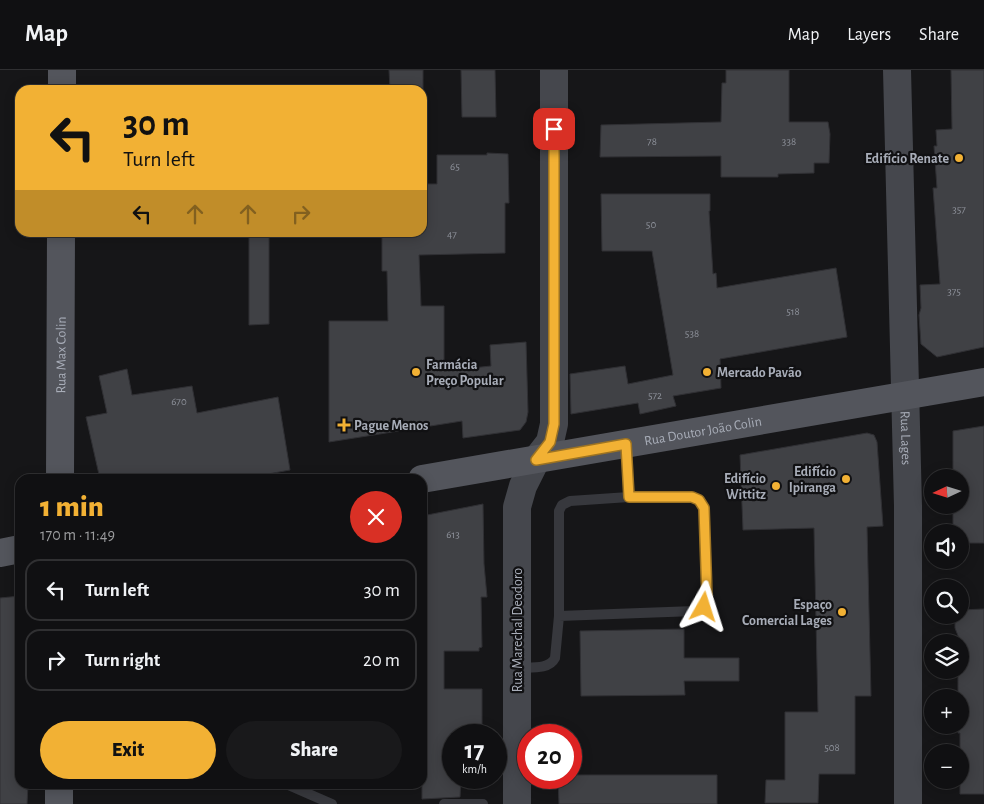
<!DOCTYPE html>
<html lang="en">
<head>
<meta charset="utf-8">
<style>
	body { margin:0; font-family:"Alegreya Sans",sans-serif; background:#19191b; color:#f1f3f6; height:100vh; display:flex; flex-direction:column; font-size:19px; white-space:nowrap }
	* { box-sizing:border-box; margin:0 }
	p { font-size:16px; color:#9c9d9f }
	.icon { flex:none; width:28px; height:28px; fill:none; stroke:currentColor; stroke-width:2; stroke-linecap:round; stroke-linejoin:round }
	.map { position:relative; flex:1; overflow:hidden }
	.panel { position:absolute; left:15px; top:404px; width:412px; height:315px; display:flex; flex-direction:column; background:#101012; border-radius:15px; box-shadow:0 2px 12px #0003,0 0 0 1px #303032 }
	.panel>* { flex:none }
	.top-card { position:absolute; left:15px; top:15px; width:412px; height:152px; border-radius:15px; box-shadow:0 2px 12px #0003,0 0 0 1px #303032; background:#f2b134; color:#111; overflow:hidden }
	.needle { width:32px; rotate:266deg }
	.buttons { position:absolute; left:924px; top:399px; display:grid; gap:10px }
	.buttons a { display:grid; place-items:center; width:45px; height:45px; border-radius:50%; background:#101012; box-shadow:0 2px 12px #0003,0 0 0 1px #303032; font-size:25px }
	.speed { position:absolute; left:442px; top:654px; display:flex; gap:10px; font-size:25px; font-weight:700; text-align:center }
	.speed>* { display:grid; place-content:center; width:65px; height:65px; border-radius:50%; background:#101012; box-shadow:0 2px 12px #0003,0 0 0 1px #303032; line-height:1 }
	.speed small { font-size:12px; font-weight:400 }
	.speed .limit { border:8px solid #d22; background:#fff; color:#111 }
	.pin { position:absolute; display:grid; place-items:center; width:42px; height:42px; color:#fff; margin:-21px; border-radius:10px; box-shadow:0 2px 8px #0006 }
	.me { position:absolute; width:55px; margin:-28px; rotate:6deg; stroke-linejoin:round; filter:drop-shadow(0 0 4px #0008) }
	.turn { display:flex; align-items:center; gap:18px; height:105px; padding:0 25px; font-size:22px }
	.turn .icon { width:65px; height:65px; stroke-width:2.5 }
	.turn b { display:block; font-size:35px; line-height:42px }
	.lanes { display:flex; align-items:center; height:48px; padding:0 25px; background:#0003; justify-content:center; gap:25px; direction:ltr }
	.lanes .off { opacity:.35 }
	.round { display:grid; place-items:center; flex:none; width:52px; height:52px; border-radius:26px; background:#19191b }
	.head { display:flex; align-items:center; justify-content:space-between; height:85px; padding:0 25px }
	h1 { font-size:30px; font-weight:800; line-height:38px; color:#f2b134 }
	.action { display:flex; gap:10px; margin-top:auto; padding:10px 25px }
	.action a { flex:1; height:58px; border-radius:30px; background:#f2b134; color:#111; font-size:20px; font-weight:800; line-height:58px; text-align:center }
	.action a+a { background:#19191b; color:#f1f3f6 }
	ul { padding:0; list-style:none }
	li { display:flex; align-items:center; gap:15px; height:62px; margin:0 10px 8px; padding:0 15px; border:2px solid #303032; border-radius:15px }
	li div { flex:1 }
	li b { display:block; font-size:19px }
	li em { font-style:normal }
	header { display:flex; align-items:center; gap:30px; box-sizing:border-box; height:70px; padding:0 25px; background:#101012; border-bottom:1px solid #303032 }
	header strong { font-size:24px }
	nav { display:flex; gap:28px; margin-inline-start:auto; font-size:18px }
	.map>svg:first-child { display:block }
	.building { fill:#404145; stroke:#303034 }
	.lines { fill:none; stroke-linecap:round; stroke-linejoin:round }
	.lane { stroke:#37383d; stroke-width:10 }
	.secondary { stroke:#45474d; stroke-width:28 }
	.primary { stroke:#53555c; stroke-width:28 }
	.route-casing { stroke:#9d7322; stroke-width:12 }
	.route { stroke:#f2b134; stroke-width:9 }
	.poi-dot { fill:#f2b134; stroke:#111113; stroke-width:2 }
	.labels { text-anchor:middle; stroke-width:4.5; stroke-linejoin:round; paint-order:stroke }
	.number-label { font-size:11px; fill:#8e929b }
	.poi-label { font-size:14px; font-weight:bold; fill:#a8adb8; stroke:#111113; text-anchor:end }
	.street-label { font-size:14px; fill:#a8adb8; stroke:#111113 }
</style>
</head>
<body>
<header>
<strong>Map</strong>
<nav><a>Map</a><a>Layers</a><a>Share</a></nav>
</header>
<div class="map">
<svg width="984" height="734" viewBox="0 0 984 734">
	<rect width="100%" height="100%" fill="#161618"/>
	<!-- building -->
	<path class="building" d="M389 0H423V20H390Z
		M461 0H495L496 47H462Z
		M726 0H789V52H828L830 64 829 93H814V103L778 104V107H721V86L600 87 601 55 721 52 722 13H726Z
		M951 0H984V277L937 287 921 274 919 245 921 238 920 215 940 214 933 118H937L934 76H937L936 60 952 59Z
		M487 83 508 84 509 133H505V183L419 185 421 236H444V301L491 296 490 275 526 272 528 342 526 352 520 360 463 368 462 351 329 372V251H388L387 201H382V162H422V114H437V85H487Z
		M601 124H710V141H709L713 204 716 203 717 218 836 198 847 267 720 289 721 318 673 326 676 336 640 344 638 333 571 344 570 304 625 296 628 314 673 305 652 181H602Z
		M249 162H269V254L249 255Z
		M127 299 132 325 192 316 197 343 278 327 290 400 241 409H100L86 347 107 343 99 306Z
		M984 356V473H960V462H953V435H960V408H953V361Z
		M867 363 874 365 877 372 883 456 867 457 871 626H855V704H819L818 733H765L766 710H785V642H818L814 458 743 460 740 385Z
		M483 434 484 494 487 527H481L482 577 479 578V581H444V619H482V665H454V708H461L460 727 422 729V446Z
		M20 526V714H28L27 734H0V528Z
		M984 539V724H960V663H958V655H960V628H958V600H960V571L955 558V545H960V540Z
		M684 559V588H739V611H684L685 625 581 626 580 561Z
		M571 705H717V734H559L558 708H571Z"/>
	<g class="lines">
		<!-- lane -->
		<path class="lane" d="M559 546V441L562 435 570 431 629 427
			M518 598C530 597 549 600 555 588L559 546 695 541 704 537 707 527 704 439 699 430 691 427H629L626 375
			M286 714 332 734
			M444 734H483"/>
		<!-- secondary -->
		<g class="secondary">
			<path id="s1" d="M897 0 908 436V734"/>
			<path d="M517 734V437L523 416 536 390 550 372 554 354V0"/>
		</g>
		<!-- primary -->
		<g class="primary">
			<path d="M62 20V0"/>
			<path id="s2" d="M60 409 61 162"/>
			<path id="s3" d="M422 409 984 312"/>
			<path d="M0 483 20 479"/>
			<path d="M59 734V714"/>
		</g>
	</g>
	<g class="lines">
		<!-- route casing -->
		<g class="route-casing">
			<path id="route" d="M554 59V354L550 372 536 390 626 374 629 427H692L699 430 704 438 707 527 704 537"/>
		</g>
		<!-- route -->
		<use href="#route" class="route"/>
	</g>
	<!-- markers -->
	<g class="poi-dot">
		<circle cx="959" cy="88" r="5"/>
		<circle cx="416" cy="302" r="5"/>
		<circle cx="707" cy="302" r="5"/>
		<path d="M341.5 347.5h5v5h5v5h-5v5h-5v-5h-5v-5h5z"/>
		<circle cx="846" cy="409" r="5"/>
		<circle cx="776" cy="416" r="5"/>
		<circle cx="842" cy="542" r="5"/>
	</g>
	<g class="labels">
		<!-- number labels -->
		<g class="number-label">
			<text x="652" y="75">78</text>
			<text x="789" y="75">338</text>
			<text x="455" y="100">65</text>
			<text x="959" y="143">357</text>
			<text x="651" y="158">50</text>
			<text x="452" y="168">47</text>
			<text x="954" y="225">375</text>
			<text x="793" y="245">518</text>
			<text x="692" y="267">538</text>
			<text x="655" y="329">572</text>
			<text x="179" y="335">670</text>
			<text x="453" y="468">613</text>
			<text x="832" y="681">508</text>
		</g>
		<!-- poi labels -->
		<g class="poi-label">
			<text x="949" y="93">Edifício Renate</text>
			<text x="426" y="299" text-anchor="start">Farmácia<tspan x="426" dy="16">Preço Popular</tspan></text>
			<text x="717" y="307" text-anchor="start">Mercado Pavão</text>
			<text x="354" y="360" text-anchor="start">Pague Menos</text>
			<text x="836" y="406">Edifício<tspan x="836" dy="16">Ipiranga</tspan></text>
			<text x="766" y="413">Edifício<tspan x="766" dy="16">Wittitz</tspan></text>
			<text x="832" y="539">Espaço<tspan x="832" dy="16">Comercial Lages</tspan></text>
		</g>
		<!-- street labels -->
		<g class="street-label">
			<text dy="5" stroke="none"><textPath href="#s2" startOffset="124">Rua Max Colin</textPath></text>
			<text dy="5" stroke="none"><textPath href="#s3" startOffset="285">Rua Doutor João Colin</textPath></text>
			<text dy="5" stroke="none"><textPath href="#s1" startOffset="368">Rua Lages</textPath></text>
			<text transform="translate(517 560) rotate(-90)" y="5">Rua Marechal Deodoro</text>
		</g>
	</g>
</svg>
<div class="buttons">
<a><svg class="needle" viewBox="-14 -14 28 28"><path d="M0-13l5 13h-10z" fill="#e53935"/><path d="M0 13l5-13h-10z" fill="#9c9d9f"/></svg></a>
<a><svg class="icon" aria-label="sound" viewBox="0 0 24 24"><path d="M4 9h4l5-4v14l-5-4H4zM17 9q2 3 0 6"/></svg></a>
<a><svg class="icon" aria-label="search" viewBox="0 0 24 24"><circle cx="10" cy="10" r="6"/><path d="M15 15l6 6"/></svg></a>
<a><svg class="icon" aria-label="layers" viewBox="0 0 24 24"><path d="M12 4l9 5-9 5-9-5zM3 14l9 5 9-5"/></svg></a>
<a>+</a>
<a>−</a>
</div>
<div class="speed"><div>17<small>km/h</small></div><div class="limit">20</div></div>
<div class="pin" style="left:554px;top:59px;background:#d93025"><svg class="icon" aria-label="arrive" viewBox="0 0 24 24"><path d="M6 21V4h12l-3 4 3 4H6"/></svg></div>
<svg class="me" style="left:704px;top:537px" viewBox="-20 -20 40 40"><path d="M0-17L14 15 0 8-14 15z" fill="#f2b134" stroke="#fff" stroke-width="4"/></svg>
<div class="top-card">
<div class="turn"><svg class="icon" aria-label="left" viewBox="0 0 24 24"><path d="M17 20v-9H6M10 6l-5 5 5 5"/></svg><div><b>30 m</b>Turn left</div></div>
<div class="lanes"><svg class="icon" aria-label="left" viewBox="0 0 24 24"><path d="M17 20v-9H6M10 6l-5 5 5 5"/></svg><svg class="icon off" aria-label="ahead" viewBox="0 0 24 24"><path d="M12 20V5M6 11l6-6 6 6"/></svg><svg class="icon off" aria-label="ahead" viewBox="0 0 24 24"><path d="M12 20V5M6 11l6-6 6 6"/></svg><svg class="icon off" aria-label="right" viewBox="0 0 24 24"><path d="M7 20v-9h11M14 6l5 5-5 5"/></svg></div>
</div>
<section class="panel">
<div class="head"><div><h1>1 min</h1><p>170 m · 11:49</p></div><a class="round" style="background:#d93025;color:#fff"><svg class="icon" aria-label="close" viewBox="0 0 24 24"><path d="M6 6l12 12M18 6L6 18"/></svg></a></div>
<ul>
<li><svg class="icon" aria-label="left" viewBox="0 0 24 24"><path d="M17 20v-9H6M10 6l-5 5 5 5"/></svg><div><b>Turn left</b></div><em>30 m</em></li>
<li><svg class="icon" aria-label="right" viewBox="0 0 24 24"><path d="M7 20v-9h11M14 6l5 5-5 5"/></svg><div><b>Turn right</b></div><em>20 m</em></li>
</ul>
<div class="action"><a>Exit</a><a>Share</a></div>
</section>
</div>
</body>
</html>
